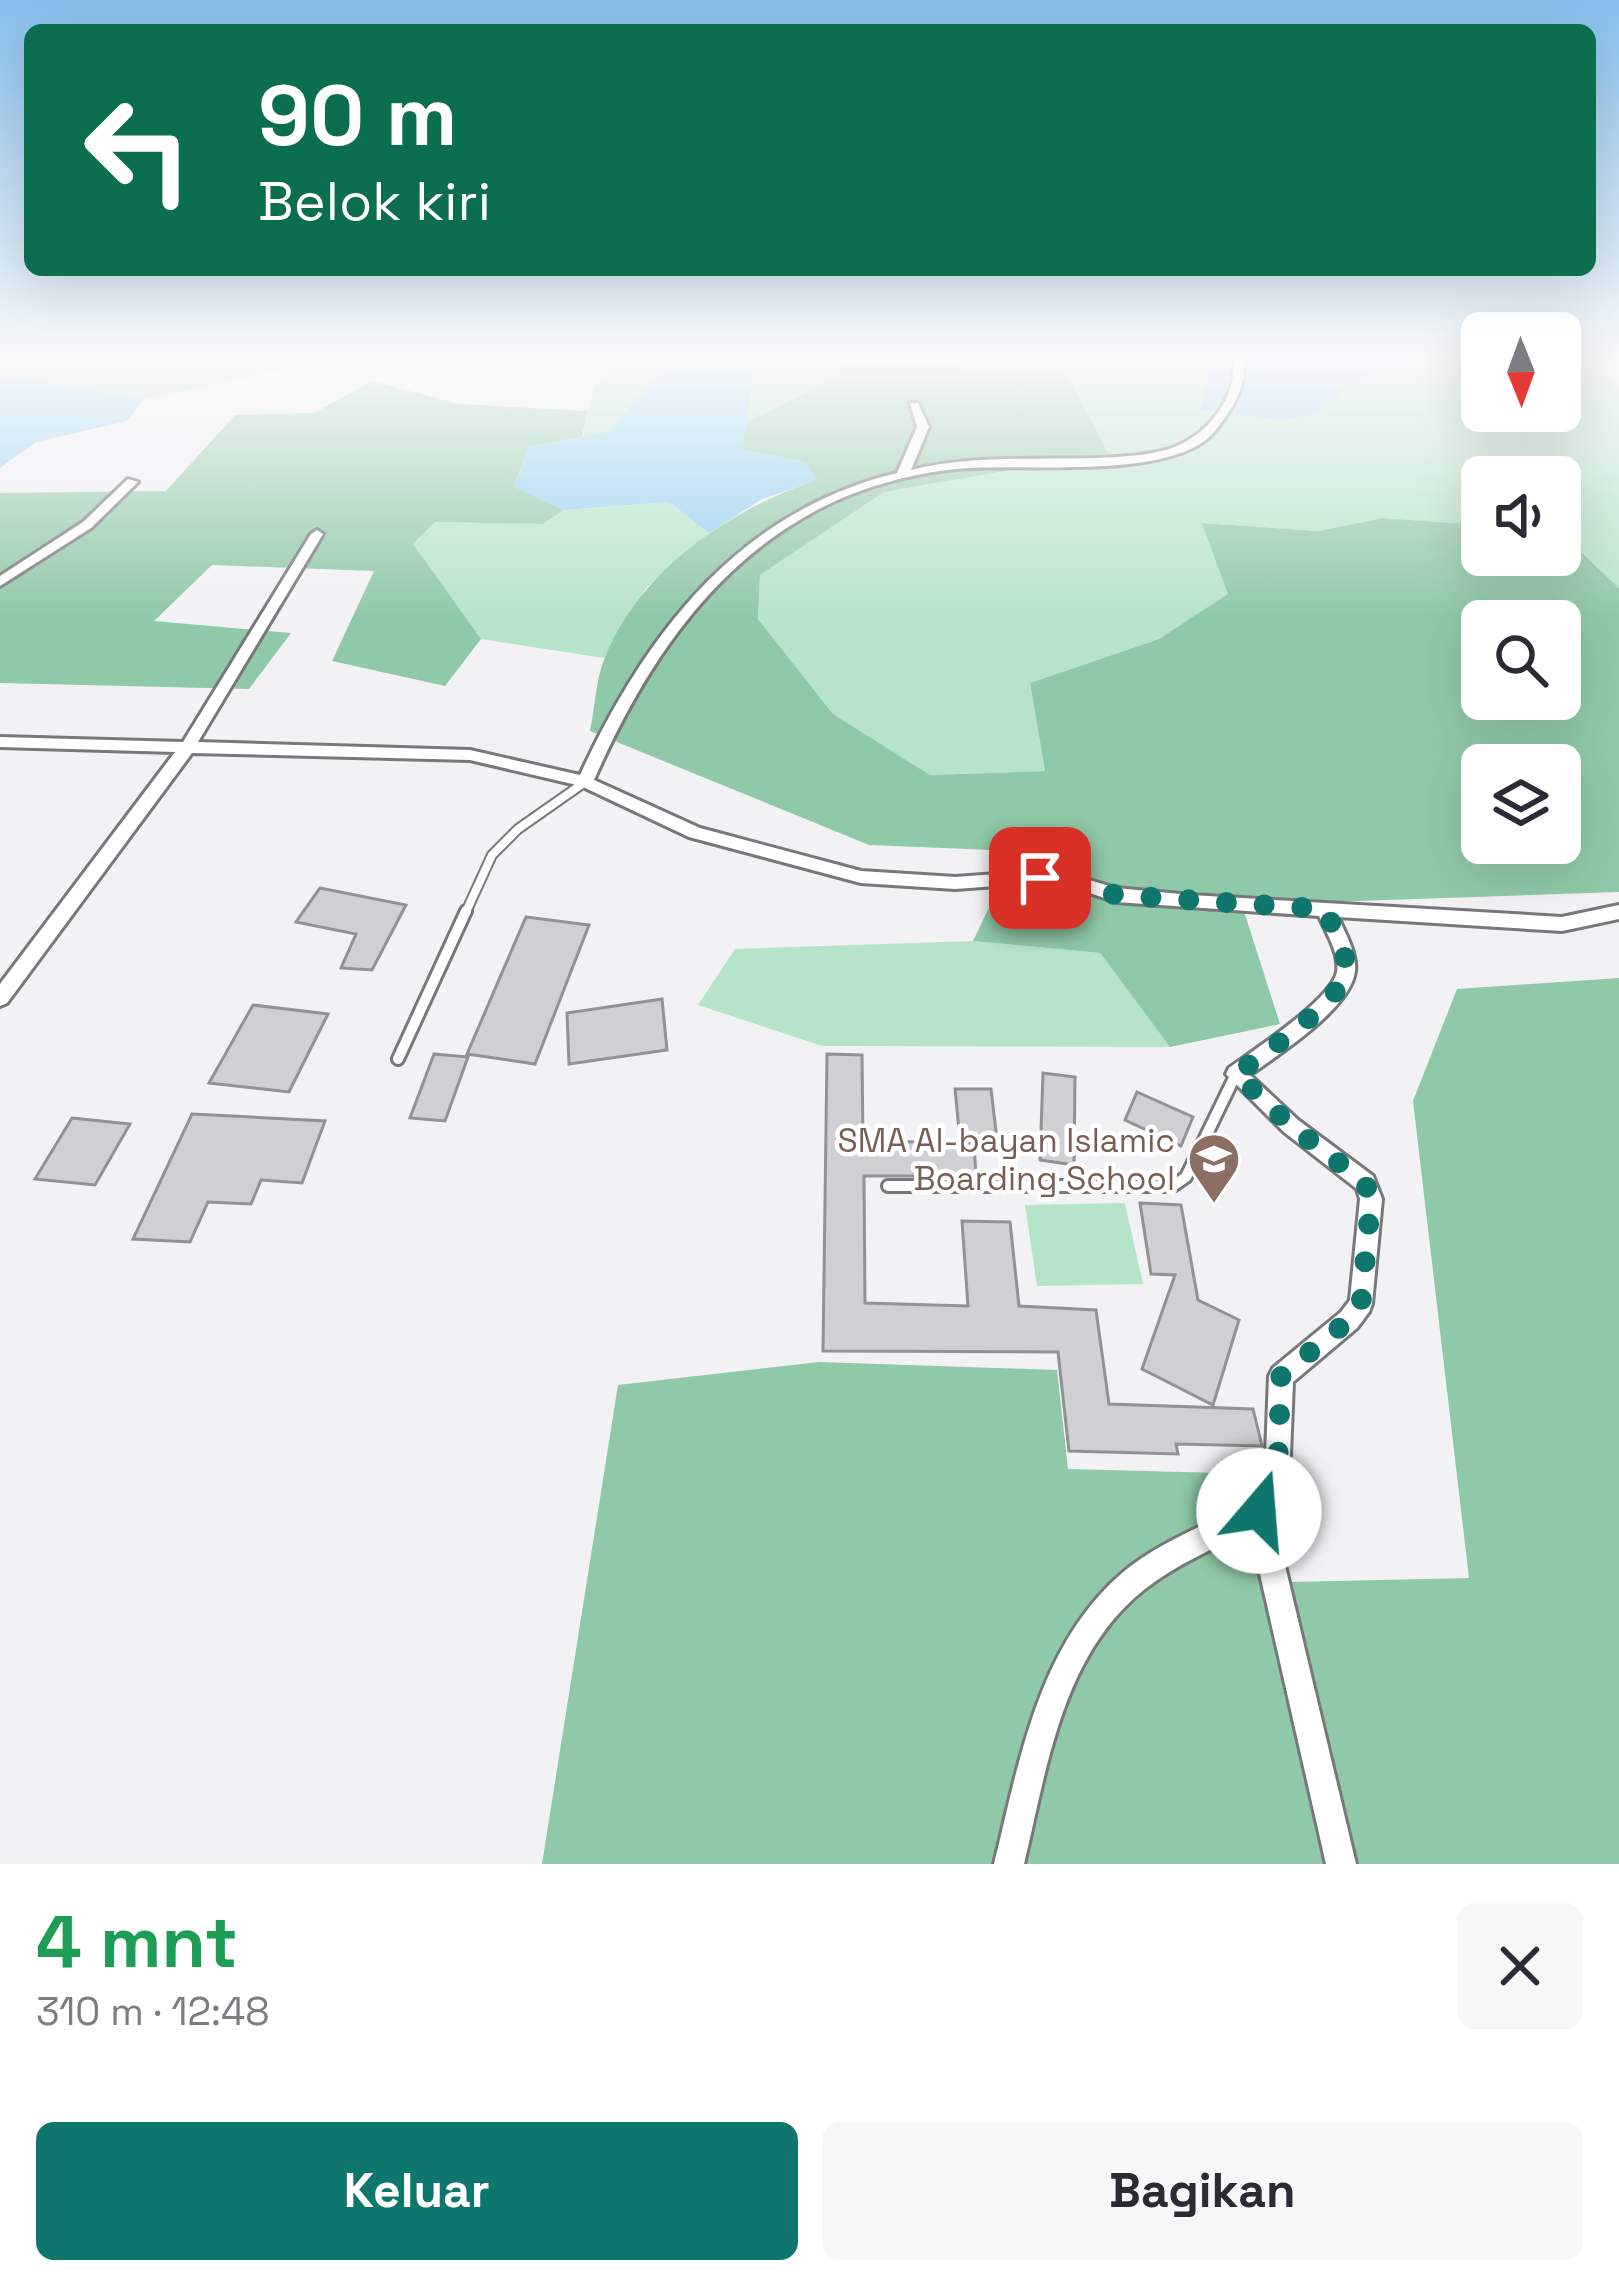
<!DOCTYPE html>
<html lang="id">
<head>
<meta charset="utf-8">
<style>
	body { margin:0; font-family:"Space Grotesk",sans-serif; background:#f7f7f7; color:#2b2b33; height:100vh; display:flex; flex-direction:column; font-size:45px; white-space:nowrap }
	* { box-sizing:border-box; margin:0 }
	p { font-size:39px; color:#7c7c81 }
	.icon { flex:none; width:66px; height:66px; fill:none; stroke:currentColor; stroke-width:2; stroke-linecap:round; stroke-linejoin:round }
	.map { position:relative; height:1864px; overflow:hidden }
	.details { display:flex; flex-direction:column; background:#fff; flex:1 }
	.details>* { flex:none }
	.banner { position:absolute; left:24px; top:24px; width:1572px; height:252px; border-radius:18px; box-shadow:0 12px 48px #0002; background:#0b6e4f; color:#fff; overflow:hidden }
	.needle { width:78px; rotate:179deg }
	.fabs { position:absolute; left:1461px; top:312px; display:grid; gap:24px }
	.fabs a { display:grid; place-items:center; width:120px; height:120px; border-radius:18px; background:#fff; box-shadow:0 12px 48px #0002; font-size:60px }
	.pin { position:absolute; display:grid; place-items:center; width:102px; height:102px; color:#fff; margin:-51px; border-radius:24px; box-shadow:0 6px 18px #0006 }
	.me { position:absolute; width:132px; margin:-66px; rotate:18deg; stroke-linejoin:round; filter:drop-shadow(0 0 9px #0008) }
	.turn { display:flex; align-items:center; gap:42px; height:252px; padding:0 36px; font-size:54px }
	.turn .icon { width:156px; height:156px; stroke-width:2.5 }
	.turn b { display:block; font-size:84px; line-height:102px }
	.round { display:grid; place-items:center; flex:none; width:126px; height:126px; border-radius:18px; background:#f7f7f7 }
	.overview { display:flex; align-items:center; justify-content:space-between; height:204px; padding:0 36px }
	h1 { font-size:72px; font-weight:700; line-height:90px; color:#1e9e55 }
	.cta { display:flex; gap:24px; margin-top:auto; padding:24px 36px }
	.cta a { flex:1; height:138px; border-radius:18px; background:#0f766e; color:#fff; font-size:48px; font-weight:700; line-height:138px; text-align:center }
	.cta a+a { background:#f7f7f7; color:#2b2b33 }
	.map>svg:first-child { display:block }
	.green { fill:#b6e4c8 }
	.forest { fill:#90c9a7; fill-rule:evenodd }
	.water { fill:#94d0f0 }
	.building { fill:#d0d0d3; stroke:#919294; stroke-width:3 }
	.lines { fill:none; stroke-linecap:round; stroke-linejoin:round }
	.lane-far1-casing { stroke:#78787b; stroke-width:12 }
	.lane-casing { stroke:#78787b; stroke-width:16 }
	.street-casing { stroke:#78787b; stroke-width:6 }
	.lane-far1 { stroke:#fff; stroke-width:8 }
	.lane { stroke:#fff; stroke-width:10 }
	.street { fill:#fff; fill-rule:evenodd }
	.route { stroke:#0f766e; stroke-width:21; stroke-dasharray:0 37.8 }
	.labels { text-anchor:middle; stroke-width:9; stroke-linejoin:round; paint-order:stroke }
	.education-label { font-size:33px; fill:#785e54; stroke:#fff; text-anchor:end }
</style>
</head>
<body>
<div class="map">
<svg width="1619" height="1864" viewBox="0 0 1619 1864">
	<rect width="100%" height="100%" fill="#f2f2f5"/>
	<!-- green -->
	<path class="green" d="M339 358 144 399 18 377 0 380V360Z
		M624 358H835L840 377 746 422 755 364 675 359 607 432 583 437 594 386Z
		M962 358H1213L1201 410 1318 413 1360 377 1432 358H1482V411H1560V358H1588L1619 388V588L1560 532V477H1482V525L1383 518 1318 531 1203 523 1229 594 1159 639 1030 683 1045 771 930 775 833 714 758 619 760 575 884 492 1108 453 964 372Z
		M669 502 709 533 647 587 604 658 481 639 412 545 435 522 543 524 564 510Z
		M973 941 1100 953 1170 1047 822 1046 698 1005 735 949Z
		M1125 1203 1143 1284 1037 1286 1025 1205Z"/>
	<!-- forest -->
	<path class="forest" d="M835 358H962L965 372 1067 374 1108 453 884 492 760 575 758 619 833 714 930 775 1045 771 1030 683 1159 639 1228 594 1202 523 1318 531 1383 518 1482 525V555H1560V532L1619 588V892L1242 905 1280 1024 1170 1047 1100 953 973 941 1016 851 869 845 590 731C595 707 596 678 605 657 642 568 729 510 816 480L806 462 742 450 746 422 839 377ZM1482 621H1560V699H1482ZM1482 765H1560V843H1482Z
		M372 381 459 404 588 411 582 437 529 447 514 486 564 510 543 524 435 522 413 544 481 639 445 686 332 661 374 571 212 565 154 621 291 633 249 689 0 683V493L166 491 235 415 314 413Z
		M1619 978V1864H542L618 1385 819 1362 1057 1370 1068 1469 1261 1474 1291 1582 1469 1578 1413 1101 1457 989Z"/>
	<!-- water -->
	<path class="water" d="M1213 358H1432L1433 360 1360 377 1318 413 1282 420 1200 410Z
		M674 359 756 364 742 450 806 462 817 480 762 499 709 533 669 502 564 510 514 487 529 447 607 432Z
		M18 377 144 399 127 421 36 442 0 468V380Z"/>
	<!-- building -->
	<path class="building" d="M320 888 406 905 372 970 341 968 356 934 296 922Z
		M526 917 589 925 535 1064 467 1054Z
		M662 999 667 1050 569 1064 567 1013Z
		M253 1005 328 1014 289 1092 209 1083Z
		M434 1054 468 1057 445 1121 410 1118Z
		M827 1054 862 1055 863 1141 974 1143 976 1176H864L865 1303 968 1306 962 1221 1010 1222 1019 1306 1096 1310 1109 1404 1253 1409 1262 1446 1176 1444 1178 1454 1069 1451 1058 1352 823 1351Z
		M1043 1073 1075 1077 1074 1165 1040 1160Z
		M955 1089H991L997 1140H960Z
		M1137 1092 1193 1117 1181 1146 1125 1120Z
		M192 1114 325 1121 302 1183 261 1180 251 1204 208 1202 190 1242 133 1239Z
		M72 1118 130 1124 95 1185 35 1179Z
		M1140 1203 1181 1205 1198 1300 1239 1320 1213 1405 1142 1369 1175 1275 1151 1274Z"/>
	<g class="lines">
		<!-- lane-far1 casing -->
		<g class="lane-far1-casing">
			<path id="lane-far1" d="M465 914 492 855 518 829 585 782"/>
		</g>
		<!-- lane casing -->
		<g class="lane-casing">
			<path id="lane" d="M398 1059 466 911
				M888 1186H1173L1186 1177 1236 1074"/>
		</g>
		<!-- street casing -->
		<g class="street-casing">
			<path id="street" d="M1233 358H1243C1247 377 1240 394 1230 410 1222 422 1213 436 1200 444 1144 478 1023 463 956 469 908 474 859 488 817 510 708 568 642 671 594 780L700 828 861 871 955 877 1039 871 1073 875 1116 888 1191 895 1562 917 1619 905V919L1562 931 1338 917C1345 933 1357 953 1355 971 1351 1008 1279 1054 1250 1075L1298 1120 1373 1176 1382 1199 1372 1304 1369 1312 1357 1328 1293 1382 1290 1455 1272 1511 1356 1864H1326L1250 1530C1215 1548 1177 1564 1145 1589 1062 1654 1047 1768 1024 1864H994C1019 1763 1038 1646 1121 1574 1158 1542 1207 1525 1249 1502L1266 1455 1269 1376 1273 1368 1341 1312 1350 1300 1360 1199 1357 1189 1284 1132 1226 1074 1229 1068C1253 1051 1332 999 1337 972 1340 954 1326 932 1319 916L1116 902 1072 887 1039 883 955 889 861 883 689 837 581 786 470 760 192 753 7 1003 0 1006V984L175 752 0 747V737L183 742 311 534 317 530 323 534 198 742 470 750 580 775C645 634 739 511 897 473L917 427 910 403H918L929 427 911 470C971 455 1034 460 1095 458 1119 457 1146 456 1169 449 1205 438 1239 398 1233 358Z
				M128 479 138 482 91 528 0 586V576L83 522Z"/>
		</g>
		<!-- lane-far1 -->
		<use href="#lane-far1" class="lane-far1"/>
		<!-- lane -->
		<use href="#lane" class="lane"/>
		<!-- street -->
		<use href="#street" class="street"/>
	</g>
	<!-- sky -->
	<linearGradient id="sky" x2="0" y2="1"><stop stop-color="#86bfeb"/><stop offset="0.58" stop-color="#f9f9fa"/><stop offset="1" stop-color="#f9f9fa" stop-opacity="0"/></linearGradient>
	<rect width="1619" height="619" fill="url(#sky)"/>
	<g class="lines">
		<!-- route -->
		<path class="route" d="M1040 878 1073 881 1116 895 1325 909C1332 927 1348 953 1346 972 1343 999 1260 1057 1236 1074L1291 1126 1365 1183 1371 1199 1361 1304 1349 1320 1281 1376 1278 1455 1259 1511"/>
	</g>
	<!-- icons -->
	<defs>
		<g id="school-pin" transform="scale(2.7)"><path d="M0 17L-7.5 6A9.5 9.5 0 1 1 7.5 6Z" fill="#8d6e63" stroke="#fff"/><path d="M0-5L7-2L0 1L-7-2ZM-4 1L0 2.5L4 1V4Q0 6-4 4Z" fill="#fff"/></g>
	</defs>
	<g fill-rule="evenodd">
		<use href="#school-pin" x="1214" y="1159"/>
	</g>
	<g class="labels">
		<!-- education labels -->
		<g class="education-label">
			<text x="1175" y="1152">SMA Al-bayan Islamic<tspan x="1175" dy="38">Boarding School</tspan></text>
		</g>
	</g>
</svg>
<div class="fabs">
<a><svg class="needle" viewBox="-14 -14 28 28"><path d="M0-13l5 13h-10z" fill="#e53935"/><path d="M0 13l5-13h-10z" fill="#7c7c81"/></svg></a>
<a><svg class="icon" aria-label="sound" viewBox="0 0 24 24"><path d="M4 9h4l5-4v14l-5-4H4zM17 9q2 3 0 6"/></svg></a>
<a><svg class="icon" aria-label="search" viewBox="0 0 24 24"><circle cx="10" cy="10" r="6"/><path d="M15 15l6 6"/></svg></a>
<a><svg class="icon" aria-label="layers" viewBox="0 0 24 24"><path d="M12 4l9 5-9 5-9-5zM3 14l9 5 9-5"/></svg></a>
</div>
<div class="pin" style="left:1040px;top:878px;background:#d93025"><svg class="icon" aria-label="arrive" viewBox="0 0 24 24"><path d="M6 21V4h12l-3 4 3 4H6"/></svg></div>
<svg class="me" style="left:1259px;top:1511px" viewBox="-20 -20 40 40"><circle r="19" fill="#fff"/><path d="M0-13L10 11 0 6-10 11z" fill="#0f766e"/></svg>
<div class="banner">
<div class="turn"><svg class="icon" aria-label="left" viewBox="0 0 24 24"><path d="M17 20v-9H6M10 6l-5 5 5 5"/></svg><div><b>90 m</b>Belok kiri</div></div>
</div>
</div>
<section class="details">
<div class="overview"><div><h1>4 mnt</h1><p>310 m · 12:48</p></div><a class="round"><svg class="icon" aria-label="close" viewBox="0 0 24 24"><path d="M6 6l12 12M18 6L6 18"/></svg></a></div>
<div class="cta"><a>Keluar</a><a>Bagikan</a></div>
</section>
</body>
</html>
